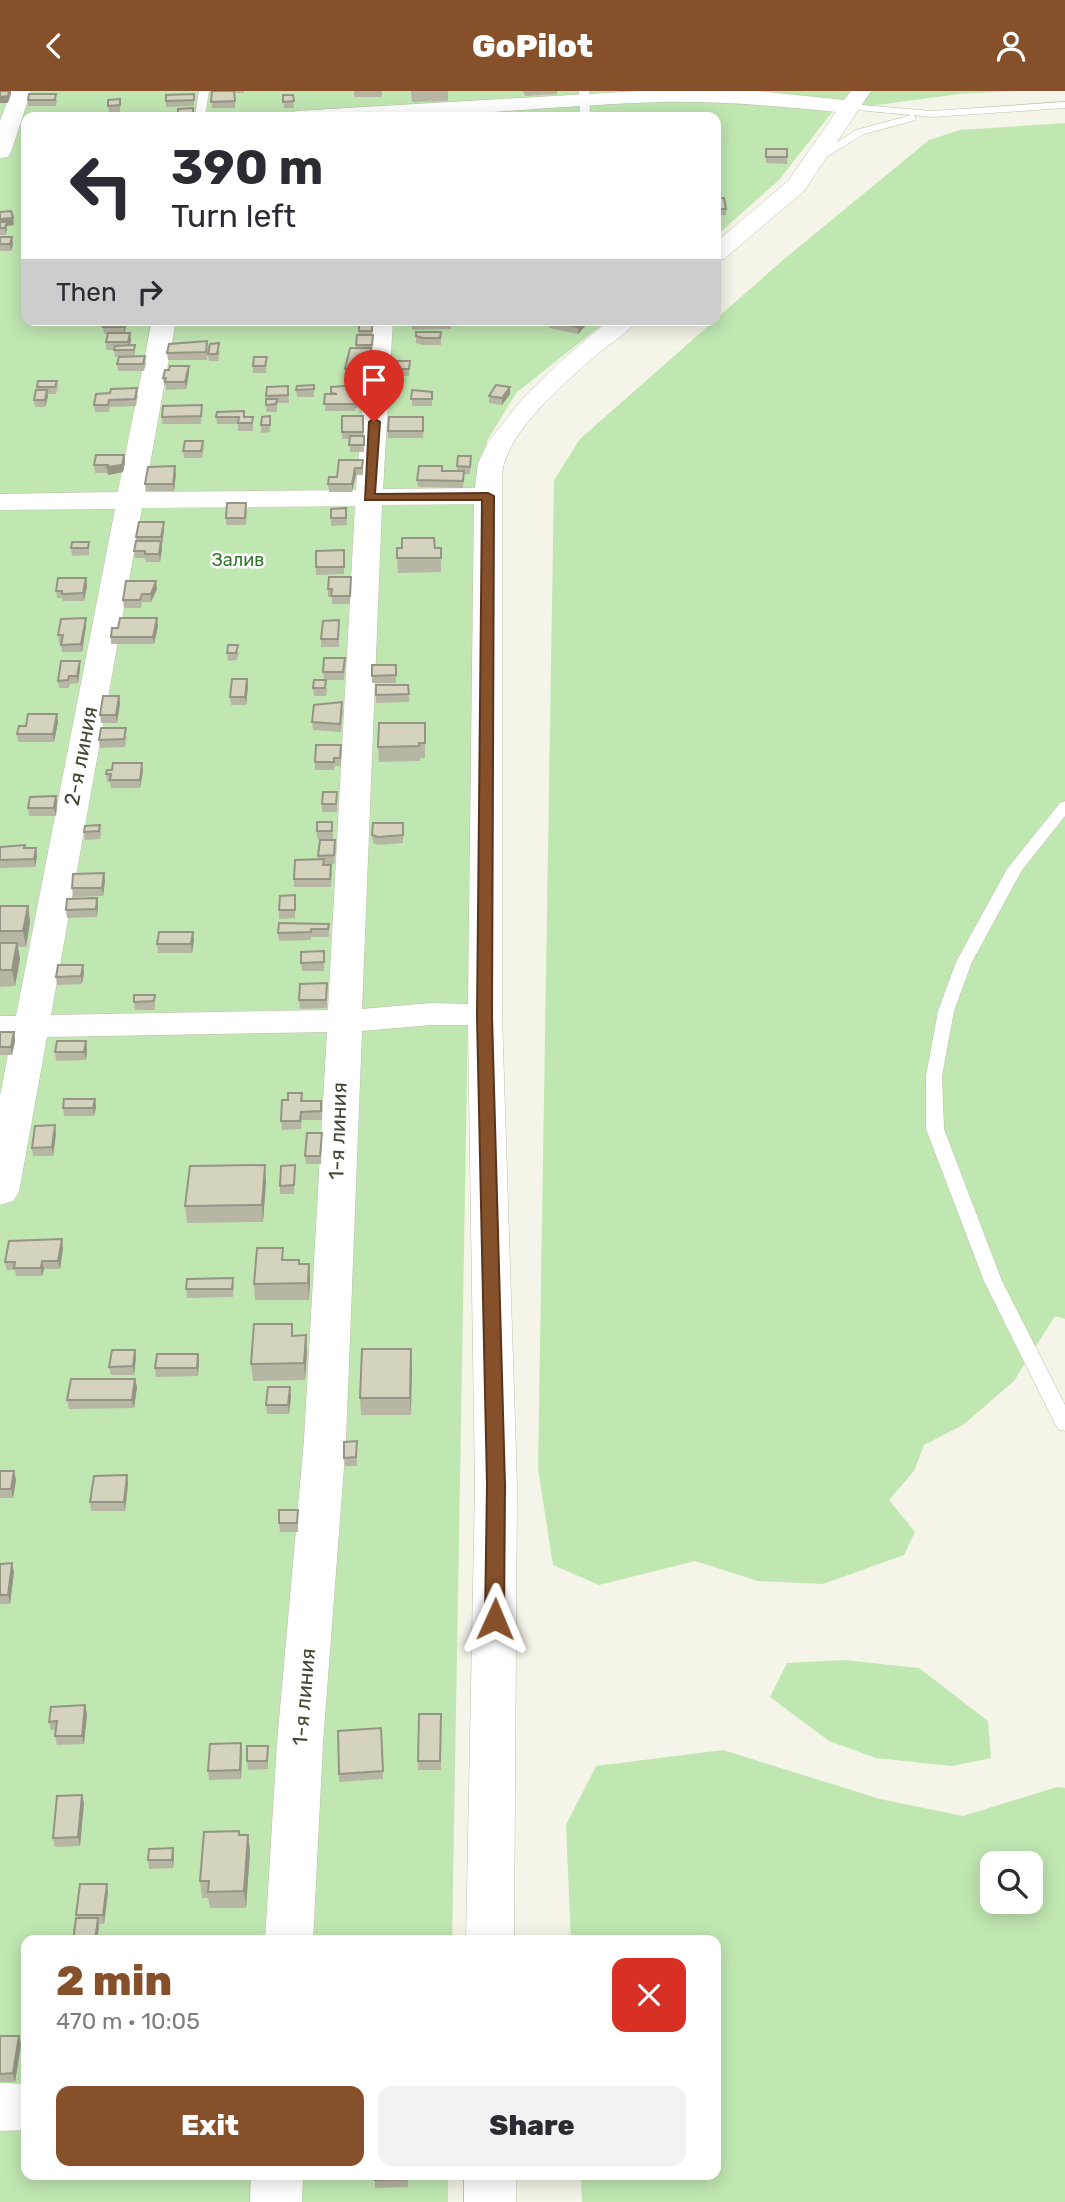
<!DOCTYPE html>
<html lang="en">
<head>
<meta charset="utf-8">
<style>
	body { margin:0; font-family:Rubik,sans-serif; background:#f2f2f3; color:#2b2b33; height:100vh; display:flex; flex-direction:column; font-size:26px; white-space:nowrap }
	* { box-sizing:border-box; margin:0 }
	p { font-size:23px; color:#7c7c81 }
	.icon { flex:none; width:38px; height:38px; fill:none; stroke:currentColor; stroke-width:2; stroke-linecap:round; stroke-linejoin:round }
	.map { position:relative; flex:1; overflow:hidden }
	.side { position:absolute; left:21px; top:1844px; width:700px; height:245px; display:flex; flex-direction:column; background:#fff; border-radius:14px; box-shadow:0 4px 18px #0003 }
	.side>* { flex:none }
	.banner { position:absolute; left:21px; top:21px; width:700px; height:214px; border-radius:14px; box-shadow:0 4px 18px #0003; background:#fff; color:#2b2b33; overflow:hidden }
	.tools { position:absolute; left:980px; top:1760px; display:grid; gap:14px }
	.tools a { display:grid; place-items:center; width:63px; height:63px; border-radius:14px; background:#fff; box-shadow:0 4px 18px #0003; font-size:35px }
	.pin { position:absolute; display:grid; place-items:center; width:60px; height:60px; color:#fff; margin:-72px -30px; border-radius:50% 50% 50% 0; rotate:-45deg; box-shadow:0 0 7px #0007 }
	.pin .icon { rotate:45deg }
	.me { position:absolute; width:77px; margin:-38px; rotate:1deg; stroke-linejoin:round; filter:drop-shadow(0 0 5px #0008) }
	.turn { display:flex; align-items:center; gap:24px; height:147px; padding:0 35px; font-size:32px }
	.turn .icon { width:91px; height:91px; stroke-width:2.5 }
	.turn b { display:block; font-size:49px; line-height:60px }
	.then { display:flex; align-items:center; height:66px; padding:0 35px; background:#0003; gap:14px; font-size:26px }
	.round { display:grid; place-items:center; flex:none; width:74px; height:74px; border-radius:14px; background:#f2f2f3 }
	.headline { display:flex; align-items:center; justify-content:space-between; height:119px; padding:0 35px }
	h1 { font-size:42px; font-weight:800; line-height:52px; color:#86502a }
	.cta { display:flex; gap:14px; margin-top:auto; padding:14px 35px }
	.cta a { flex:1; height:80px; border-radius:14px; background:#86502a; color:#fff; font-size:28px; font-weight:800; line-height:80px; text-align:center }
	.cta a+a { background:#f2f2f3; color:#2b2b33 }
	header { display:flex; justify-content:space-between; align-items:center; height:91px; padding:0 35px; background:#86502a; color:#fff; font-size:32px; font-weight:800 }
	.map>svg:first-child { display:block }
	.green { fill:#c0e7b2; fill-rule:evenodd }
	.lines { fill:none; stroke-linecap:round; stroke-linejoin:round }
	.lane-casing { stroke:#bfbeab; stroke-width:1 }
	.street-casing { stroke:#bfbeab; stroke-width:1 }
	.lane { fill:#fff; fill-rule:evenodd }
	.street { fill:#fff; fill-rule:evenodd }
	.wall { fill:#b7b5a3 }
	.shaded-wall { fill:#959485 }
	.building { fill:#d5d3be; stroke:#959485; stroke-width:2 }
	.route { fill:#86502a; stroke:#57341b; stroke-width:2 }
	.labels { text-anchor:middle; stroke-width:5; stroke-linejoin:round; paint-order:stroke }
	.far-park-label { font-size:18px; fill:#31782b; stroke:#fff }
	.street-label { font-size:21px; fill:#474637; stroke:#fff }
</style>
</head>
<body>
<header><svg class="icon" aria-label="back" viewBox="0 0 24 24"><path d="M15 5l-7 7 7 7"/></svg>GoPilot<svg class="icon" aria-label="person" viewBox="0 0 24 24"><circle cx="12" cy="8" r="4"/><path d="M4 21q1-7 8-7t8 7"/></svg></header>
<div class="map">
<svg width="1065" height="2111" viewBox="0 0 1065 2111">
	<rect width="100%" height="100%" fill="#f4f4e8"/>
	<!-- green -->
	<path class="green" d="M0 0H1014L959 3 833 20 779 89 716 145V26H26V229H608L516 302 487 350 477 411 452 1850H26V2084H448V2111H0Z
		M1065 32V1228L1055 1225 1014 1290 963 1334 924 1354 914 1380 889 1409 915 1441 904 1464 823 1493 758 1490 695 1470 599 1494 553 1474 538 1378 554 389 580 348 783 169 929 49 960 39Z
		M844 1569 919 1577 988 1630 991 1667 952 1675 876 1667 829 1650 770 1606 787 1572Z
		M723 1659 880 1708 963 1725 1057 1696 1065 1697V2111H582L581 2084H716V1850H571L566 1734 596 1675ZM992 1773H1031V1811H992Z"/>
	<g class="lines">
		<!-- lane casing -->
		<g class="lane-casing">
			<path id="lane" d="M199 0H209L205 26H195Z
				M579 0H589L590 26H580Z
				M1065 11V17L932 26 914 24 916 29 864 43 820 70 811 68 856 39 911 24 846 18V14L850 13 932 20Z
				M596 229H611L621 236 611 238Z
				M1065 710V725L1022 779 972 871 954 920 942 985 944 1038 1002 1190 1065 1314V1340L1058 1338 1055 1333 984 1190 926 1038V985L938 920 956 871 1007 778 1060 712Z"/>
		</g>
		<!-- street casing -->
		<g class="street-casing">
			<path id="street" d="M11 0H31L11 61 8 66 0 67V30Z
				M639 0H756L844 9 851 0H871L804 100 724 168 716 170V151L788 90 836 21C777 15 720 10 660 11 536 15 411 32 286 26L290 22 297 20Z
				M152 229H176L145 401 356 399 369 229H393L383 398 475 397 478 372 488 351 522 308 562 269 609 229H637C628 242 612 251 600 261 568 289 508 338 502 382V925L517 1394 514 1850H466L475 1394 468 934H431L362 940 346 1349 323 1652 313 1850H265L277 1652 304 1349 327 941 47 946 19 1101 13 1110 0 1114V1005L11 947H0V925H16L115 418 0 419V403L118 401ZM474 413 468 913 431 912 362 918 382 414ZM355 415 328 919 51 924 142 417Z
				M0 1992 26 1993V2039L0 2040Z
				M251 2084H303L302 2111H250Z
				M464 2084H516V2111H464Z"/>
		</g>
		<!-- lane -->
		<use href="#lane" class="lane"/>
		<!-- street -->
		<use href="#street" class="street"/>
	</g>
	<!-- wall -->
	<path class="wall" d="M212 0H244V2H235V17H212Z
		M354 0H382V6H354Z
		M411 0H448V10L412 11Z
		M523 0H557V3L525 5Z
		M29 3 57 9 56 15H28V9Z
		M194 3V15L166 16V10Z
		M283 4H293L294 17H284Z
		M120 8V21H109L108 15Z
		M193 17 194 26H178V18Z
		M787 58V73L766 72V64Z
		M716 107 726 118V124H716Z
		M0 121 13 127 14 134 7 135 6 144H0Z
		M0 146H12L13 153 11 160H0Z
		M105 229H127L125 242 131 249 130 255 135 254V266L145 265 146 273 144 280H118L117 273 119 266H115L114 259H106V251L108 243H104L103 236Z
		M176 229H198L197 232 177 233Z
		M412 229H451V238L412 239Z
		M492 229H503V234H493Z
		M550 229H590L578 243 549 237V230Z
		M359 234H372L373 252 372 261H371L370 285H345V278L356 257 359 244Z
		M416 241H441V254H423L416 252Z
		M208 257 207 269H168L167 262Z
		M220 260 218 270H209L208 263Z
		M267 266 266 282H253V275Z
		M410 270 409 285H390V278Z
		M169 279 189 282 186 298 166 299V294H164L163 287Z
		M57 290 58 297 56 303H48L45 316H35L34 309 37 299V296Z
		M314 294V306H297L296 299Z
		M359 294V316L355 317V320H325V303H331V296Z
		M288 295 289 312H277V321H266L267 296Z
		M510 296V303L502 314 489 312V305Z
		M412 299 432 301V315H412Z
		M96 303 138 304 136 315 110 316 109 321H95L94 314Z
		M202 322 201 333H162V326Z
		M270 325V341L261 342V334Z
		M363 325 364 361H350V348H342V341Z
		M216 326H253V340H238V333H217Z
		M424 334 423 347H388V340Z
		M203 350 204 357 202 367H184L183 360Z
		M124 364 125 371 123 381 108 384V382H95L94 374Z
		M458 365H471L470 383H464L463 397 418 396 417 389 442 380H457Z
		M339 369 363 376V384H356L352 401H329L328 393 337 386Z
		M176 383 174 400H146L145 393Z
		M346 417 347 434 331 435V427Z
		M247 419 246 434H226V427Z
		M164 431V439L160 471H146L145 467H135L134 460 136 450V446Z
		M89 451V464L72 465 71 457Z
		M435 457H441V481L398 482 397 467Z
		M344 459V483L316 484V476Z
		M351 486 350 513H332V506H328V498Z
		M86 487 87 495 84 510H63L62 507H57L56 500Z
		M157 498 151 511H142L141 517H124L123 509Z
		M86 527V535L82 561H62L61 552H59L58 544Z
		M158 535 154 553H111V546Z
		M339 537V556H321V548Z
		M239 561 237 569 228 570 227 562Z
		M372 574H396V592H372Z
		M345 575 344 589H324L323 581Z
		M80 578 78 592 70 593 69 597H59L58 590Z
		M247 588 248 596 246 614H231L230 606Z
		M376 594H408L409 611 376 612Z
		M313 597H327L326 605H314Z
		M120 612 117 632H101L100 624Z
		M343 619 341 641 313 639 312 631Z
		M58 631 54 651H18L17 643 26 635Z
		M425 632V667H420V670L379 671 378 656Z
		M127 645 125 656 100 657 99 649Z
		M341 654V675H335L334 679H315V671Z
		M143 680 140 697H111L110 691H107L106 683Z
		M337 701V721H322V713Z
		M56 705 57 713 56 725H29L28 717Z
		M332 731 333 748H317V740Z
		M403 732V752L378 754 373 752 372 744Z
		M100 734 101 742 100 748 85 749 84 741Z
		M25 754V757L37 765 35 776 0 777V756Z
		M336 757 334 773H324L332 782 331 796H294V788L319 768 318 765Z
		M105 790 103 805 73 806 72 797Z
		M295 804V827L279 828V819Z
		M97 807 98 815 97 826 67 827 66 819Z
		M0 815H28L30 831 26 856H18L20 868 15 895 0 896Z
		M329 833V846H311V849L279 850 278 842Z
		M193 841 194 849 192 862H158L157 853Z
		M324 860V880H302L301 872Z
		M84 882 82 893 57 894 56 886Z
		M327 900V917L300 918 299 909Z
		M155 904V919H135L134 911Z
		M0 941H14L15 950 12 964H0Z
		M87 958 86 969 56 970 55 961Z
		M302 1002 303 1010H321L322 1029H302L301 1038 282 1039 281 1030 288 1009Z
		M95 1008 96 1016 94 1025H64L63 1017Z
		M322 1042 321 1073H306L305 1065Z
		M56 1043 53 1065H33L32 1057Z
		M295 1074 294 1103H280V1095Z
		M266 1091 263 1131 187 1132 185 1115Z
		M63 1157 60 1178H44L42 1185H16L15 1179H7L5 1171Z
		M300 1173H309L310 1190 309 1209H255L254 1193Z
		M233 1187 234 1196 233 1206 187 1207 186 1198Z
		M293 1244 307 1261 305 1289 253 1290 251 1273Z
		M411 1258V1324H361L360 1307Z
		M135 1259 136 1267 134 1284H111L109 1276Z
		M198 1263 199 1271 198 1285 156 1286 155 1277Z
		M135 1288 137 1296 134 1317 69 1318 67 1309Z
		M291 1305 289 1323H267L266 1314Z
		M357 1350V1375H345L344 1367Z
		M0 1380H14L16 1389 13 1407H0Z
		M127 1384 128 1393 125 1420H91L90 1411Z
		M298 1419V1441H280L279 1432Z
		M0 1473 14 1481 10 1513H0Z
		M85 1614 87 1623 84 1653 57 1654 55 1645 56 1639H51L49 1631Z
		M441 1623V1679H418V1670Z
		M381 1637 383 1688 339 1691V1683Z
		M241 1652 242 1660 241 1688 209 1689 208 1680Z
		M268 1655V1678L248 1679 247 1670Z
		M84 1712 80 1755 55 1756 53 1747Z
		M248 1744 250 1760 246 1817H210L208 1807H202L200 1790Z
		M173 1757 174 1766 173 1777 149 1778 148 1769Z
		M108 1801 104 1833H99V1835L77 1827 76 1824Z
		M0 1945 21 1953 15 1991H0Z
		M356 2084H408V2096L375 2097V2088H356Z"/>
	<!-- shaded-wall -->
	<path class="shaded-wall" d="M9 0H11V3L8 12H0V6Z
		M13 127 14 134 7 135 6 144 5 137 1 135 0 128Z
		M12 146 13 153 11 160 10 153Z
		M125 229H127V232L124 243V236Z
		M584 229 590 230 578 243V236Z
		M130 242 131 249 129 259 128 251Z
		M189 275V282L186 298 185 291Z
		M510 296V303L502 314V307Z
		M47 299 48 306 45 316V309Z
		M124 364 125 371 123 381 108 384 107 376Z
		M175 375 176 383 174 400 173 393Z
		M355 377 356 384 352 401V393Z
		M164 431V439L162 453 161 446Z
		M161 450 162 458 160 471 159 463Z
		M86 487 87 495 84 510 83 502Z
		M156 490 157 498 151 511V503Z
		M86 527V535L82 561 81 553Z
		M157 527 158 535 154 553 153 546Z
		M80 570V578L78 592 77 585Z
		M247 588 248 596 246 614 245 606Z
		M119 605 120 612 117 632 116 624Z
		M57 623 58 631 54 651 53 643Z
		M142 672 143 680 140 697V689Z
		M56 705 57 713 56 725 54 717Z
		M36 757 37 765 35 776 34 768Z
		M104 782 105 790 103 805 102 797Z
		M97 807 98 815 97 826 96 818Z
		M28 815 30 831 26 856 23 840Z
		M193 841 194 849 192 862 191 853Z
		M17 852 20 868 15 895 12 879Z
		M83 874 84 882 82 893 81 885Z
		M14 941 15 950 12 964 11 956Z
		M86 950 87 958 86 969 84 961Z
		M95 1008 96 1016 94 1025 93 1017Z
		M55 1034 56 1043 53 1065 52 1056Z
		M265 1074 266 1091 263 1131 262 1114Z
		M62 1148 63 1157 60 1178 58 1170Z
		M42 1170 44 1178 42 1185 41 1177Z
		M309 1173 310 1190 309 1209 308 1192Z
		M306 1244 307 1261 305 1289 304 1272Z
		M411 1258 412 1275 411 1324 410 1307Z
		M135 1259 136 1267 134 1284 133 1275Z
		M198 1263 199 1271 198 1285 197 1277Z
		M135 1288 137 1296 134 1317 132 1309Z
		M290 1296 291 1305 289 1323 288 1314Z
		M14 1380 16 1389 13 1407 11 1398Z
		M127 1384 128 1393 125 1420 124 1411Z
		M12 1472 14 1481 10 1513 8 1504Z
		M85 1614 87 1623 84 1653 82 1645Z
		M241 1652 242 1660 241 1688 240 1679Z
		M82 1704 84 1712 80 1755 78 1746Z
		M248 1744 250 1760 246 1817 244 1800Z
		M173 1757 174 1766 173 1777 172 1769Z
		M107 1793 108 1801 104 1833 103 1824Z
		M98 1827 99 1835 97 1850H95Z
		M19 1945 21 1953 15 1991 13 1982Z"/>
	<!-- building -->
	<path class="building" d="M0 0H9L8 5 0 6Z
		M212 0H234L235 10 211 11Z
		M29 3H56L55 9H28Z
		M194 3V9L166 10V4Z
		M283 4H293L294 10 283 11Z
		M120 8V14L108 15V9Z
		M193 17V22H178V18Z
		M88 24V26L68 25Z
		M766 58H787V66H766Z
		M716 107H724L726 118H716Z
		M11 120 13 127 0 128V121Z
		M0 131H7L5 137H0Z
		M0 146H12L10 153H0Z
		M105 229H125L124 236H103Z
		M412 229H451V231L412 232Z
		M550 229H584L578 236 549 230Z
		M359 234H372V240H359Z
		M416 241H441L440 247H423L416 245Z
		M108 242H130L128 251H106Z
		M357 244H373L372 254H356Z
		M207 250 206 261 167 262 169 253Z
		M219 252 217 263H208L210 253Z
		M135 254 134 259H114L115 255Z
		M350 257H371L370 278H345Z
		M145 265 143 273H117L119 266Z
		M254 266H267L265 275H253Z
		M390 270H410L409 278H390Z
		M170 275H189L185 291H165L166 287H163L165 279H169Z
		M38 290H57L55 296H37Z
		M314 294V298L296 299 297 295Z
		M359 294V309H355V313H324L325 303H337L331 302V296Z
		M496 294 510 296 502 307 489 305Z
		M288 295V304L266 305 267 296Z
		M137 297 135 308 109 309 108 314H94L96 303 110 302 111 298Z
		M36 299H47L45 309H34Z
		M412 299 432 301V308H411Z
		M266 308H277L276 313 266 314Z
		M202 314 201 325 162 326 163 315Z
		M244 320V326H253L252 332H238L239 326H216L217 321Z
		M270 325V334H261L262 326Z
		M342 325H363V341H342Z
		M389 326H423V340H388Z
		M350 345H364V354H349Z
		M185 350H203L201 360H183Z
		M96 364H124L122 374 107 376 108 374H94Z
		M458 365H471L470 376 457 375Z
		M339 369H363L362 377H355L352 393H328L329 386H337Z
		M175 375 173 393H145L148 376Z
		M419 375H442V380H464L463 390 417 389Z
		M227 412H246L245 427H226Z
		M346 417V427H331V418Z
		M139 431H164L161 446H136Z
		M402 447H434L435 457H441V467H397V457H402Z
		M136 450H161L159 463H145V460H134Z
		M72 451H89L88 457H71Z
		M344 459V476H316V460Z
		M329 486H351L350 505H331L332 498H328Z
		M58 487H86L83 502 62 503V500H56Z
		M126 490H156L151 503H142L140 509H123Z
		M86 527 81 553 61 554 63 544H58L61 528Z
		M120 527H157L153 546H111L112 537H118Z
		M339 529 338 548H321L323 530Z
		M228 554H238L236 562H227Z
		M324 567H345L343 581H323Z
		M61 570H80L77 585H69L68 589 58 590Z
		M372 574H396V584L372 585Z
		M232 588H247L245 606H230Z
		M314 589H326L325 597H313Z
		M376 594H408L409 603 376 604Z
		M103 605H119L116 624H100Z
		M342 611 340 633 312 631 314 614Z
		M28 623H57L53 643H17L19 635H26Z
		M379 632H425V652H419V655L378 656Z
		M101 637H126L124 648 99 649Z
		M316 654H341L340 667H334V671H315Z
		M113 672H142L140 689H110L111 683H106L107 679H112Z
		M323 701H337L336 713H322Z
		M56 705 54 717H28L30 706Z
		M317 731H332V740H317Z
		M373 732H403V744L378 746 372 744Z
		M100 734 99 740 84 741 85 735Z
		M320 749H335L334 764 318 765Z
		M25 754 24 757H36L34 768 0 769V756Z
		M324 768 323 774H331L330 788H294L295 769Z
		M104 782 102 797H72L73 783Z
		M295 804V819H279L280 805Z
		M97 807 96 818 66 819 67 808Z
		M0 815H28L23 840H0Z
		M279 832 329 833 328 838H311V841L278 842Z
		M159 841H193L191 853H157Z
		M0 852H17L12 879H0Z
		M324 860V871L301 872V861Z
		M58 874H83L81 885 56 886Z
		M327 892 326 909H299L300 893Z
		M134 904H155L154 910 134 911Z
		M0 941H14L11 956H0Z
		M57 950H86L84 961H55Z
		M288 1002H302L301 1010H321V1020L301 1021 300 1030H281L282 1009H288Z
		M64 1008H95L93 1017H63Z
		M55 1034 52 1056 32 1057 35 1035Z
		M307 1042H322L320 1065H305Z
		M265 1074 262 1114 185 1115 190 1075Z
		M295 1074 294 1094 280 1095 281 1075Z
		M62 1148 58 1170H42L41 1177H14L15 1171H5L9 1150Z
		M257 1157H283L282 1169H299V1173H309L308 1192 254 1193Z
		M233 1187 232 1198H186L187 1188Z
		M254 1233H292V1245L306 1244 304 1272 251 1273Z
		M362 1258H411L410 1307H360Z
		M112 1259H135L133 1275 109 1276Z
		M157 1263H198L197 1277H155Z
		M71 1288H135L132 1309H67Z
		M268 1296H290L288 1314H266Z
		M357 1350 356 1366 344 1367V1351Z
		M0 1380H14L11 1398H0Z
		M127 1384 124 1411H90L94 1385Z
		M279 1419H298L297 1432H279Z
		M12 1472 8 1504H0V1473Z
		M85 1614 82 1645H55L57 1630 49 1631 51 1616Z
		M419 1623H441L440 1670H418Z
		M381 1637 383 1680 339 1683 338 1640Z
		M241 1652 240 1679 208 1680 210 1653Z
		M247 1655H268L267 1670H247Z
		M82 1704 78 1746 53 1747 57 1705Z
		M239 1740V1744H248L244 1800 208 1801 209 1790H200L204 1741Z
		M173 1757 172 1769H148L149 1758Z
		M80 1793H107L103 1824H76Z
		M76 1827H98L95 1850H73Z
		M0 1945H19L13 1982 0 1983Z
		M375 2084H408V2088L375 2089Z"/>
	<!-- route -->
	<path class="route" d="M374 327 380 331 375 403 488 402 494 405 492 925 505 1394 504 1528 501 1533 495 1535 488 1533 485 1528 487 1394 477 925 482 409H365L369 331Z"/>
	<g class="labels">
		<!-- far-park labels -->
		<g class="far-park-label">
			<text x="238" y="475">Залив</text>
		</g>
		<!-- street labels -->
		<g class="street-label">
			<text transform="translate(81 665) rotate(-79)" y="7">2-я линия</text>
			<text transform="translate(338 1040) rotate(-88)" y="7">1-я линия</text>
			<text transform="translate(304 1606) rotate(-85)" y="7">1-я линия</text>
		</g>
	</g>
</svg>
<div class="tools">
<a><svg class="icon" aria-label="search" viewBox="0 0 24 24"><circle cx="10" cy="10" r="6"/><path d="M15 15l6 6"/></svg></a>
</div>
<div class="pin" style="left:374px;top:331px;background:#d93025"><svg class="icon" aria-label="arrive" viewBox="0 0 24 24"><path d="M6 21V4h12l-3 4 3 4H6"/></svg></div>
<svg class="me" style="left:495px;top:1528px" viewBox="-20 -20 40 40"><path d="M0-17L14 15 0 8-14 15z" fill="#86502a" stroke="#fff" stroke-width="4"/></svg>
<div class="banner">
<div class="turn"><svg class="icon" aria-label="left" viewBox="0 0 24 24"><path d="M17 20v-9H6M10 6l-5 5 5 5"/></svg><div><b>390 m</b>Turn left</div></div>
<div class="then">Then<svg class="icon" aria-label="right" viewBox="0 0 24 24"><path d="M7 20v-9h11M14 6l5 5-5 5"/></svg></div>
</div>
<section class="side">
<div class="headline"><div><h1>2 min</h1><p>470 m · 10:05</p></div><a class="round" style="background:#d93025;color:#fff"><svg class="icon" aria-label="close" viewBox="0 0 24 24"><path d="M6 6l12 12M18 6L6 18"/></svg></a></div>
<div class="cta"><a>Exit</a><a>Share</a></div>
</section>
</div>
</body>
</html>
